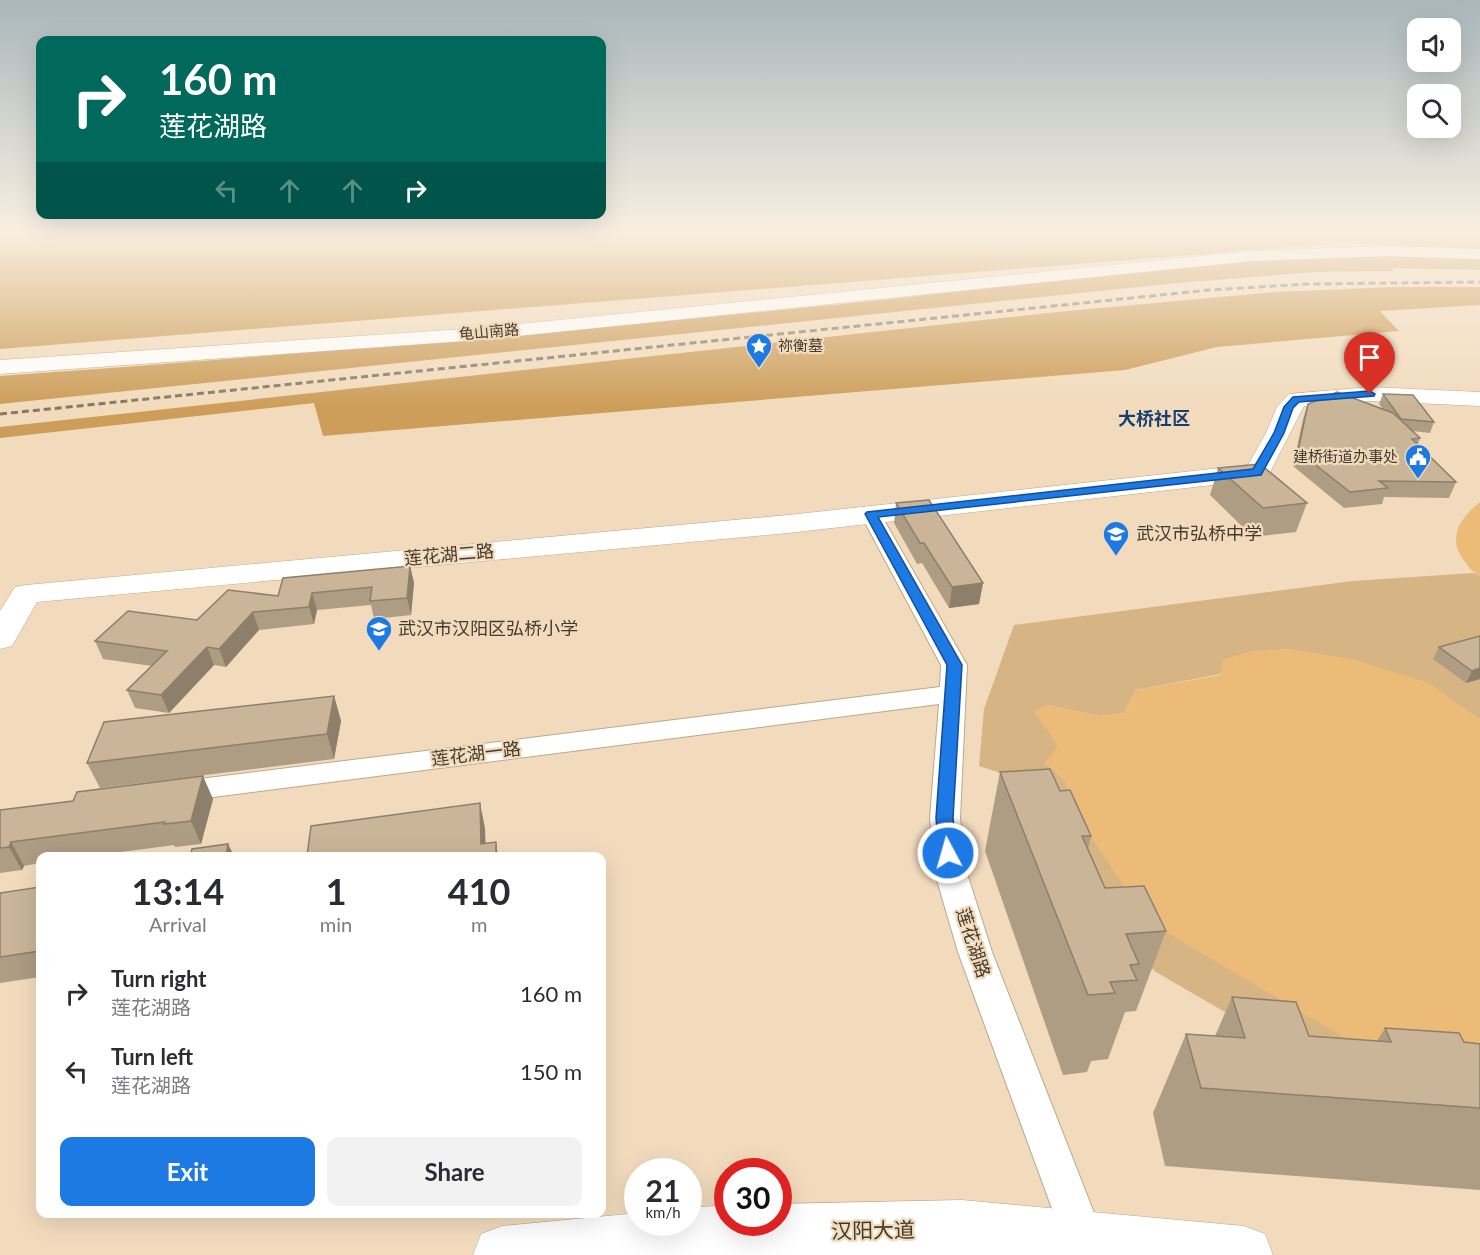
<!DOCTYPE html>
<html lang="en">
<head>
<meta charset="utf-8">
<style>
	body { margin:0; font-family:Lato,"Noto Sans SC",sans-serif; background:#f2f2f3; color:#2b2b33; height:100vh; display:flex; flex-direction:column; font-size:22px; white-space:nowrap }
	* { box-sizing:border-box; margin:0 }
	p { font-size:20px; color:#7c7c81 }
	.icon { flex:none; width:33px; height:33px; fill:none; stroke:currentColor; stroke-width:2; stroke-linecap:round; stroke-linejoin:round }
	.map { position:relative; flex:1; overflow:hidden }
	.sheet { position:absolute; left:36px; top:852px; width:570px; height:366px; display:flex; flex-direction:column; background:#fff; border-radius:12px; box-shadow:0 6px 24px #0002 }
	.sheet>* { flex:none }
	.hud { position:absolute; left:36px; top:36px; width:570px; height:183px; border-radius:12px; box-shadow:0 6px 24px #0002; background:#00695c; color:#fff; overflow:hidden }
	.controls { position:absolute; left:1407px; top:18px; display:grid; gap:12px }
	.controls a { display:grid; place-items:center; width:54px; height:54px; border-radius:12px; background:#fff; box-shadow:0 6px 24px #0002; font-size:30px }
	.speed { position:absolute; left:624px; top:1158px; display:flex; gap:12px; font-size:30px; font-weight:700; text-align:center }
	.speed>* { display:grid; place-content:center; width:78px; height:78px; border-radius:50%; background:#fff; box-shadow:0 6px 24px #0002; line-height:1 }
	.speed small { font-size:15px; font-weight:400 }
	.speed .limit { border:9px solid #d22; background:#fff; color:#111 }
	.pin { position:absolute; display:grid; place-items:center; width:51px; height:51px; color:#fff; margin:-62px -26px; border-radius:50% 50% 50% 0; rotate:-45deg; box-shadow:0 0 6px #0007 }
	.pin .icon { rotate:45deg }
	.me { position:absolute; width:66px; margin:-33px; rotate:354deg; stroke-linejoin:round; filter:drop-shadow(0 0 4px #0008) }
	.turn { display:flex; align-items:center; gap:21px; height:126px; padding:0 24px; font-size:27px }
	.turn .icon { width:78px; height:78px; stroke-width:2.5 }
	.turn b { display:block; font-size:42px; line-height:51px }
	.lanes { display:flex; align-items:center; height:57px; padding:0 24px; background:#0003; justify-content:center; gap:30px; direction:ltr }
	.lanes .off { opacity:.35 }
	.eta { display:flex; justify-content:space-evenly; align-items:center; height:102px; text-align:center }
	.eta b { font-size:36px; font-weight:700; line-height:42px }
	.button { display:flex; gap:12px; margin-top:auto; padding:12px 24px }
	.button a { flex:1; height:69px; border-radius:12px; background:#1d7ae4; color:#fff; font-size:24px; font-weight:700; line-height:69px; text-align:center }
	.button a+a { background:#f2f2f3; color:#2b2b33 }
	ul { padding:0; list-style:none }
	li { display:flex; align-items:center; gap:18px; height:78px; padding:0 24px }
	li div { flex:1 }
	li b { display:block; font-size:22px }
	li em { font-style:normal }
	.map>svg:first-child { display:block }
	.green { fill:#d6b484 }
	.forest { fill:#cd9e5a }
	.water { fill:#ebbb77 }
	.lines { fill:none; stroke-linecap:round; stroke-linejoin:round }
	.street-casing { stroke:#bca78b; stroke-width:2 }
	.secondary-casing { stroke:#bca78b; stroke-width:1 }
	.primary-casing { stroke:#bca78b; stroke-width:1 }
	.highway-casing { stroke:#bca78b; stroke-width:1 }
	.street { fill:#fff; fill-rule:evenodd }
	.secondary { fill:#fff; fill-rule:evenodd }
	.primary { fill:#fff; fill-rule:evenodd }
	.highway { fill:#fff; fill-rule:evenodd }
	.rail { stroke:#867865; stroke-width:3; stroke-dasharray:7 4; stroke-linecap:butt }
	.wall { fill:#ae9c83 }
	.shaded-wall { fill:#8d7f6a }
	.building { fill:#cab598; stroke:#8d7f6a; stroke-width:1.5 }
	.route { fill:#1d7ae4; stroke:#134f94; stroke-width:1.5 }
	.labels { text-anchor:middle; stroke-width:4.5; stroke-linejoin:round; paint-order:stroke }
	.far-street-label { font-size:15px; fill:#433a2e; stroke:#f2dbbd }
	.far-poi-label { font-size:15px; fill:#433a2e; stroke:#f2dbbd; text-anchor:start }
	.far-quarter-label { font-size:18px; font-weight:bold; fill:#153f73; stroke:#f2dbbd }
	.poi-label { font-size:18px; fill:#433a2e; stroke:#f2dbbd; text-anchor:start }
	.street-label { font-size:18px; fill:#433a2e; stroke:#f2dbbd }
	.near-street-label { font-size:21px; fill:#433a2e; stroke:#f2dbbd }
</style>
</head>
<body>
<div class="map">
<svg width="1480" height="1255" viewBox="0 0 1480 1255">
	<rect width="100%" height="100%" fill="#f2dbbd"/>
	<!-- green -->
	<path class="green" d="M1473 573 1480 576V720L1428 683 1290 649 1250 652 1224 660 1221 674 1136 690 1124 713 1100 716 1048 705 1058 747 1045 763 1065 780 1076 814 1365 1050 1330 1073 1156 972 1097 918 1032 783 979 766 984 709 1014 625 1353 581Z"/>
	<!-- forest -->
	<path class="forest" d="M0 231H1480V250L1345 243 0 349Z
		M1374 253 1480 258V270L1391 268 1394 271 1315 272 1177 283 0 404V376C281 356 562 332 843 304 1020 286 1196 261 1374 253Z
		M1392 287H1480V305L1380 311 1399 331 1217 347 1125 370 323 436 314 403 0 438V427L1057 312 1274 292Z"/>
	<!-- water -->
	<path class="water" d="M1480 502V576C1472 572 1468 566 1463 559 1447 537 1461 517 1480 502Z
		M1290 649 1352 659 1429 683 1480 720V1087L1365 1050 1147 921 1076 814 1065 780 1045 763 1058 746 1034 711 1048 705 1100 716 1124 713 1136 690 1221 675 1224 660 1250 652Z"/>
	<g class="lines">
		<!-- street casing -->
		<g class="street-casing">
			<path id="street" d="M871 509 878 511 881 515 967 665 960 818 966 870 992 952 1105 1241 1099 1255H1069L958 952 934 870 930 818 939 704 175 802 165 799 161 792 165 785 175 782 940 687 941 665 861 515 864 511Z"/>
		</g>
		<!-- secondary casing -->
		<g class="secondary-casing">
			<path id="secondary" d="M1370 387 1480 392V406L1370 401 1304 406 1270 472 1266 478 1257 480 788 533 37 602 12 646 0 649V611L15 587 26 585 788 515 1248 465 1266 433 1277 407 1289 394Z"/>
		</g>
		<!-- primary casing -->
		<g class="primary-casing">
			<path id="primary" d="M962 1200 1244 1226 1265 1234 1273 1255H473L481 1234 502 1226 638 1213V1222H688V1208L728 1205V1222H778V1204Z"/>
		</g>
		<!-- highway casing -->
		<g class="highway-casing">
			<path id="highway" d="M1386 246 1480 249V259L1386 256 1251 261 479 340 0 374V360L479 328 1251 251Z"/>
		</g>
		<!-- street -->
		<use href="#street" class="street"/>
		<!-- secondary -->
		<use href="#secondary" class="secondary"/>
		<!-- primary -->
		<use href="#primary" class="primary"/>
		<!-- highway -->
		<use href="#highway" class="highway"/>
		<!-- rail -->
		<path class="rail" d="M0 414 1209 290 1307 284 1480 282"/>
	</g>
	<!-- wall -->
	<path class="wall" d="M1383 394 1434 422 1430 433 1412 431 1420 438 1418 444 1456 482 1449 498 1384 497 1382 504 1344 508 1293 466 1303 419 1308 404 1383 409 1379 404Z
		M1218 468 1307 503 1296 532 1253 537 1210 495Z
		M896 503 983 583 979 604 949 608 922 563 917 564 894 523Z
		M410 566 414 583 411 615 374 619 371 605 317 610 314 624 259 630 226 667 214 665 169 713 135 708 127 690 152 666 103 659 95 641 197 620 278 596Z
		M1480 636V679L1466 683 1433 659 1439 647Z
		M334 696 341 721 334 759 100 788 87 763Z
		M1000 772 1060 791 1091 836 1088 849 1105 888 1166 931 1136 1011 1125 1012 1108 1059 1091 1061 1087 1072 1063 1075 985 851Z
		M213 799 201 844 175 847 174 845 91 856H40V863L24 866 22 870 0 873V810Z
		M40 887V977L0 983V893Z
		M1232 997 1309 1036 1377 1041 1385 1028 1464 1042 1480 1044V1190L1165 1166 1153 1113 1186 1034 1215 1036Z"/>
	<!-- shaded-wall -->
	<path class="shaded-wall" d="M410 566 414 583 411 615 407 598Z
		M983 583 979 604 949 608 952 587Z
		M312 593 317 610 314 624 309 607Z
		M253 612 259 630 226 667 219 649Z
		M207 647 214 665 169 713 161 695Z
		M1480 668V679L1466 683 1472 671Z
		M334 696 341 721 334 759 327 734Z
		M203 776 213 799 201 844 191 821Z
		M480 803 485 828 486 856 481 844Z
		M11 842 24 866 22 870 9 847Z
		M496 842 498 856H496Z
		M228 844 234 856H226Z"/>
	<!-- building -->
	<path class="building" d="M1337 392 1393 413 1420 438 1412 439 1456 482 1379 481 1388 488 1350 492 1298 451 1308 404Z
		M1383 394 1413 395 1434 422 1401 419Z
		M1260 464 1307 503 1263 508 1218 468Z
		M929 500 983 583 952 587 924 543H920L896 503Z
		M410 566 407 598 370 601 372 587 312 593 309 607 253 612 219 649 207 647 161 695 127 690 167 651 95 641 128 611 197 620 228 590 278 596 283 578Z
		M1480 636V668L1472 671 1439 647Z
		M334 696 327 734 87 763 104 722Z
		M1050 769 1060 791 1070 790 1091 836H1082L1105 888 1144 886 1166 931 1126 934 1139 964 1130 965 1137 980 1110 982 1115 993 1088 995 1000 772Z
		M203 776 191 821 164 824 165 822 11 842 9 847 0 848V810L73 801 77 792Z
		M480 803 481 844 496 842V856H307L311 826Z
		M228 844 226 856H190L192 849Z
		M40 887V951L0 957V893Z
		M1232 997 1296 1002 1309 1036 1391 1042 1385 1028 1459 1033 1464 1042 1480 1044V1108L1201 1088 1186 1034 1245 1038Z"/>
	<!-- sky -->
	<linearGradient id="sky" x2="0" y2="1"><stop stop-color="#a9b7bb"/><stop offset="0.57" stop-color="#f9efe1"/><stop offset="1" stop-color="#f9efe1" stop-opacity="0"/></linearGradient>
	<rect width="1480" height="407" fill="url(#sky)"/>
	<!-- route -->
	<path class="route" d="M1370 391 1375 394 1374 396 1299 402 1293 408 1284 433 1261 475 878 517 962 665 953 818 957 853 954 857 948 859 942 857 939 853 936 818 947 665 865 514 867 512 1253 469 1274 433 1284 407 1293 397Z"/>
	<!-- icons -->
	<defs>
		<g id="sight-pin" transform="scale(1.35)"><path d="M0 17L-7.5 6A9.5 9.5 0 1 1 7.5 6Z" fill="#1d7ae4" stroke="#f2dbbd"/><path d="M0-6L1.8-2.2L6-1.7L2.9 1.2L3.7 5.4L0 3.3L-3.7 5.4L-2.9 1.2L-6-1.7L-1.8-2.2Z" fill="#fff"/></g>
		<g id="civic-pin" transform="scale(1.35)"><path d="M0 17L-7.5 6A9.5 9.5 0 1 1 7.5 6Z" fill="#1d7ae4" stroke="#f2dbbd"/><path d="M-.6-6.5H3V-4.5H.6V-3L4-1V1h2V6H-6V1h2V-1L-.6-3ZM-1.2 2.5V6h2.4V2.5Z" fill="#fff"/></g>
		<g id="school-pin" transform="scale(1.35)"><path d="M0 17L-7.5 6A9.5 9.5 0 1 1 7.5 6Z" fill="#1d7ae4" stroke="#f2dbbd"/><path d="M0-5L7-2L0 1L-7-2ZM-4 1L0 2.5L4 1V4Q0 6-4 4Z" fill="#fff"/></g>
	</defs>
	<g fill-rule="evenodd">
		<use href="#sight-pin" x="759" y="346"/>
		<use href="#civic-pin" x="1418" y="457"/>
		<use href="#school-pin" x="1116" y="534"/>
		<use href="#school-pin" x="379" y="629"/>
	</g>
	<g class="labels">
		<!-- far-street labels -->
		<g class="far-street-label">
			<text transform="translate(489 332) rotate(-5)" y="5">龟山南路</text>
		</g>
		<!-- far-poi labels -->
		<g class="far-poi-label">
			<text x="778" y="351">祢衡墓</text>
			<text x="1398" y="462" text-anchor="end">建桥街道办事处</text>
		</g>
		<!-- far-quarter labels -->
		<g class="far-quarter-label">
			<text x="1154" y="425">大桥社区</text>
		</g>
		<!-- poi labels -->
		<g class="poi-label">
			<text x="1136" y="540">武汉市弘桥中学</text>
			<text x="398" y="635">武汉市汉阳区弘桥小学</text>
		</g>
		<!-- street labels -->
		<g class="street-label">
			<text transform="translate(449 555) rotate(-5)" y="6">莲花湖二路</text>
			<text transform="translate(476 754) rotate(-7)" y="6">莲花湖一路</text>
			<text transform="translate(973 943) rotate(72)" y="6">莲花湖路</text>
		</g>
		<!-- near-street labels -->
		<g class="near-street-label">
			<text transform="translate(873 1231) rotate(-1)" y="7">汉阳大道</text>
		</g>
	</g>
</svg>
<div class="controls">
<a><svg class="icon" aria-label="sound" viewBox="0 0 24 24"><path d="M4 9h4l5-4v14l-5-4H4zM17 9q2 3 0 6"/></svg></a>
<a><svg class="icon" aria-label="search" viewBox="0 0 24 24"><circle cx="10" cy="10" r="6"/><path d="M15 15l6 6"/></svg></a>
</div>
<div class="speed"><div>21<small>km/h</small></div><div class="limit">30</div></div>
<div class="pin" style="left:1370px;top:394px;background:#d93025"><svg class="icon" aria-label="arrive" viewBox="0 0 24 24"><path d="M6 21V4h12l-3 4 3 4H6"/></svg></div>
<svg class="me" style="left:948px;top:853px" viewBox="-20 -20 40 40"><circle r="17" fill="#1d7ae4" stroke="#fff" stroke-width="3"/><path d="M0-11L8 9 0 5-8 9z" fill="#fff"/></svg>
<div class="hud">
<div class="turn"><svg class="icon" aria-label="right" viewBox="0 0 24 24"><path d="M7 20v-9h11M14 6l5 5-5 5"/></svg><div><b>160 m</b>莲花湖路</div></div>
<div class="lanes"><svg class="icon off" aria-label="left" viewBox="0 0 24 24"><path d="M17 20v-9H6M10 6l-5 5 5 5"/></svg><svg class="icon off" aria-label="ahead" viewBox="0 0 24 24"><path d="M12 20V5M6 11l6-6 6 6"/></svg><svg class="icon off" aria-label="ahead" viewBox="0 0 24 24"><path d="M12 20V5M6 11l6-6 6 6"/></svg><svg class="icon" aria-label="right" viewBox="0 0 24 24"><path d="M7 20v-9h11M14 6l5 5-5 5"/></svg></div>
</div>
<section class="sheet">
<div class="eta">
<div><b>13:14</b><p>Arrival</p></div>
<div><b>1</b><p>min</p></div>
<div><b>410</b><p>m</p></div>
</div>
<ul>
<li><svg class="icon" aria-label="right" viewBox="0 0 24 24"><path d="M7 20v-9h11M14 6l5 5-5 5"/></svg><div><b>Turn right</b><p>莲花湖路</p></div><em>160 m</em></li>
<li><svg class="icon" aria-label="left" viewBox="0 0 24 24"><path d="M17 20v-9H6M10 6l-5 5 5 5"/></svg><div><b>Turn left</b><p>莲花湖路</p></div><em>150 m</em></li>
</ul>
<div class="button"><a>Exit</a><a>Share</a></div>
</section>
</div>
</body>
</html>
